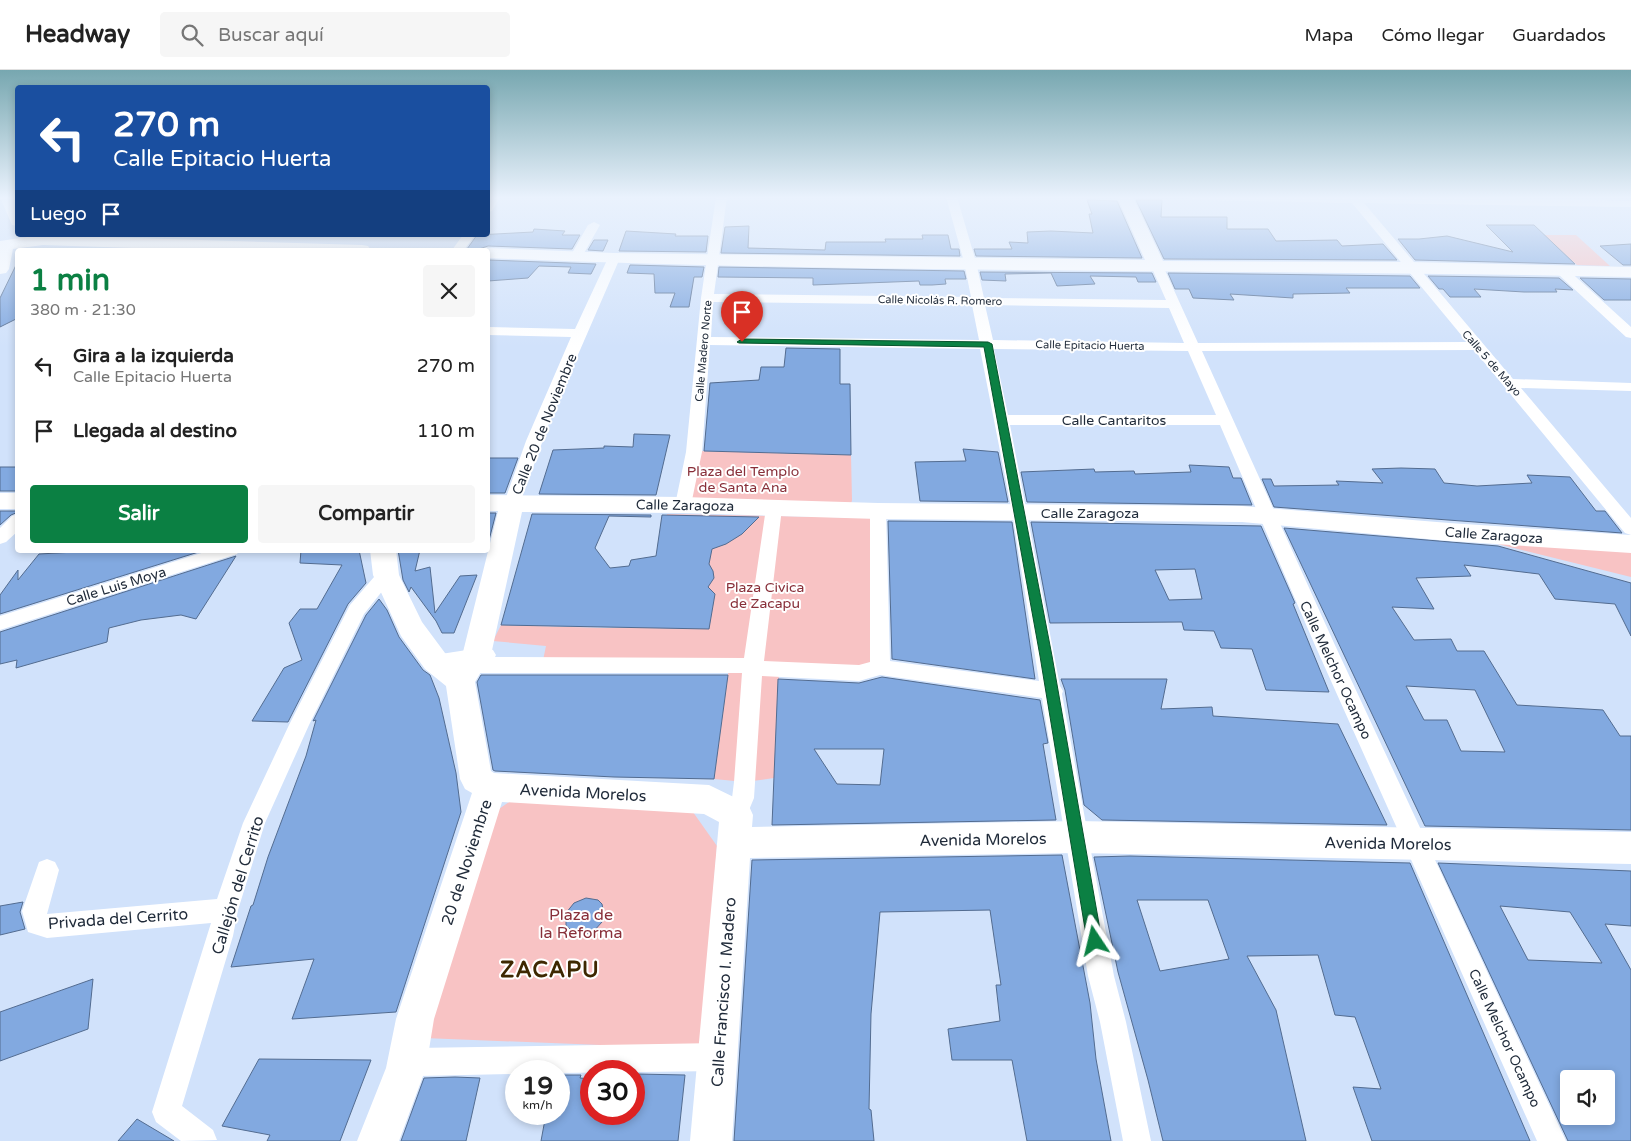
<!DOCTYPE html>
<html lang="es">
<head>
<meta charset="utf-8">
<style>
	body { margin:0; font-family:"Varela Round",sans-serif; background:#f6f6f6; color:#222; height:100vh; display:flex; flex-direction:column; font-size:19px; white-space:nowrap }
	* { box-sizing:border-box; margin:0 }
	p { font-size:16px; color:#767676 }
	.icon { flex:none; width:28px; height:28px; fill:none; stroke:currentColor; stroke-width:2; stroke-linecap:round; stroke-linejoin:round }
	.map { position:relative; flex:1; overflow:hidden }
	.drawer { position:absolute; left:15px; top:178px; width:475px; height:305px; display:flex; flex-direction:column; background:#fff; border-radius:5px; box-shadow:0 2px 8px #0003 }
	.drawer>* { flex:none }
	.hud { position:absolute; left:15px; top:15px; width:475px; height:152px; border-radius:5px; box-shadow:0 2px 8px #0003; background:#1a4fa0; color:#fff; overflow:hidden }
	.controls { position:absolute; left:1560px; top:1000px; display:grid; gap:10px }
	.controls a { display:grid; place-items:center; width:55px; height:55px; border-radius:5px; background:#fff; box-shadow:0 2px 8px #0003; font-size:25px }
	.speed { position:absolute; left:505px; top:990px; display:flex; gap:10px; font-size:25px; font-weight:700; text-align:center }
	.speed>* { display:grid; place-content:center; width:65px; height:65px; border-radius:50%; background:#fff; box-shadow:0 2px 8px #0003; line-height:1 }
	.speed small { font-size:12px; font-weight:400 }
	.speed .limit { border:8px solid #d22; background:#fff; color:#111 }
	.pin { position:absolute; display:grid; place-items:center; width:42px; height:42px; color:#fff; margin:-51px -21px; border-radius:50% 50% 50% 0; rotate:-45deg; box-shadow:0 0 5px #0007 }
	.pin .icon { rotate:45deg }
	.me { position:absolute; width:55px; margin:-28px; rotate:350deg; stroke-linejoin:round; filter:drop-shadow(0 0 4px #0008) }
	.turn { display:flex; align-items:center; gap:18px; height:105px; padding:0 15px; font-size:22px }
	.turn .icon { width:65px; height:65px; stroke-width:2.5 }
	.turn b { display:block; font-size:35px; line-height:42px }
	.then { display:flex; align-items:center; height:48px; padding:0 15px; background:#0003; gap:10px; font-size:19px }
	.round { display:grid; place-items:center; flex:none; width:52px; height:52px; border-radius:5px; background:#f6f6f6 }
	.summary { display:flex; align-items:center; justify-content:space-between; height:85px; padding:0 15px }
	h1 { font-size:30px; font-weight:700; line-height:38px; color:#0b8043 }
	.cta { display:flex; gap:10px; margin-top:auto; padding:10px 15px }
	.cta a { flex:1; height:58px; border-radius:5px; background:#0b8043; color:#fff; font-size:20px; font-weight:700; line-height:58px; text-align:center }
	.cta a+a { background:#f6f6f6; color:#222 }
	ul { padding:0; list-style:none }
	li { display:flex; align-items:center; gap:15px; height:65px; padding:0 15px }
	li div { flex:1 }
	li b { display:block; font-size:19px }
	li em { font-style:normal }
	header { display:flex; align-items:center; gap:30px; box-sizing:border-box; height:70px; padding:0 25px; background:#fff; border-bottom:1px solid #e0e0e0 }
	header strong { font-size:24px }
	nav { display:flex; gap:28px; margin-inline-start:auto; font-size:18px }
	.search { width:350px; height:45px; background:#f6f6f6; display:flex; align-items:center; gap:12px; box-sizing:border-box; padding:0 18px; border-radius:5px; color:#767676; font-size:19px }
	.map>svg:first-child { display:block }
	.green { fill:#f8c3c4 }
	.building { fill:#82a9e0; stroke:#536c90; fill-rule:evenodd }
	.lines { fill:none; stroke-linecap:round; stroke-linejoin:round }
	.street { fill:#fff; fill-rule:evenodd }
	.secondary { fill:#fff; fill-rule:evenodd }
	.route { fill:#0b8043; stroke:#07532c }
	.labels { text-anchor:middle; stroke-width:4; stroke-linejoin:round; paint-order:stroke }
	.far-street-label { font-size:11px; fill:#1f2a39; stroke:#fff }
	.street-label { font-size:14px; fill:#1f2a39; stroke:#fff }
	.park-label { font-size:14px; fill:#882f39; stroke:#fff }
	.near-street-label { font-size:16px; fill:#1f2a39; stroke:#fff }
	.near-park-label { font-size:16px; fill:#882f39; stroke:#fff }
	.near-district-label { font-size:22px; font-weight:bold; letter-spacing:1px; fill:#3d2801; stroke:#fff }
</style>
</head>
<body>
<header>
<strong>Headway</strong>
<div class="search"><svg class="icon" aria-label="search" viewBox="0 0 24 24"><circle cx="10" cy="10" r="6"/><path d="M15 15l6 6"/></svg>Buscar aquí</div>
<nav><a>Mapa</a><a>Cómo llegar</a><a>Guardados</a></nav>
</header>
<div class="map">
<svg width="1631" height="1071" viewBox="0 0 1631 1071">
	<rect width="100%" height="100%" fill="#d1e2fb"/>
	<!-- green -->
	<path class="green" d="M1544 165H1576L1610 196 1577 195Z
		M699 381 851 385 852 430 850 439 683 435Z
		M667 444 878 448 880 597 779 604 774 708 745 712 714 709 729 597 542 595 546 576 493 571 501 555 606 558 651 557Z
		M1449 462 1631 476V507Z
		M509 732 688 735 717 776 700 979 424 968 496 741Z"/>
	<!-- building -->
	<path class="building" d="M1087 130 1117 131 1142 188 976 186 974 179H1012L1009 172 1028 173 1027 162 1051 161 1093 163 1089 144H1092Z
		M1136 130H1162L1161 147H1227V159H1268L1276 171 1337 170 1342 176 1383 174 1397 190 1164 189Z
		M1486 155H1534L1575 194 1415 190 1398 169H1419L1447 166 1513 182Z
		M749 156 748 178 825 180 826 172H886L885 169H923L922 165H948L951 179H959L960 186 721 183 725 157Z
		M534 159 565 161 562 165H580L572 179 488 176 479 179H467L477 165 533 162Z
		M626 161 676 164 675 166H708L706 182 619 181Z
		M594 170H608L603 181 588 180Z
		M1631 174V195H1623L1600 176Z
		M488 190 596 194 591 204 568 203 571 197 539 196 528 208 488 211Z
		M18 191V248L0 257V228Z
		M630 195H631L704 197 702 207H694L689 237H670L675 223H655L654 204 627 203Z
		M719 197 964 201 966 209H945L946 214 932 215H920L919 211 813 215V208L718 207Z
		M980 202 1152 203 1156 212H1138L1136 207 1090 206 1095 214 1057 216 1051 203 1005 204 1006 211 982 210Z
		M1168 203 1410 206 1420 218H1346L1350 223 1293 224V228L1230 224 1234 230 1193 228 1189 219H1175Z
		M1428 206 1559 208 1573 220 1555 219 1557 222H1524L1474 219 1481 227H1450L1443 219H1439Z
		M1580 208 1631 209V230H1604Z
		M786 278 840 279V314H850L851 385 704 381 710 313 759 310 761 297H784Z
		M634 364 670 365 656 425 539 424 553 380 604 378V376L633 377Z
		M963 379 998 382 1008 432 920 431 915 392 966 391Z
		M488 388H518L505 423H488Z
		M1189 395 1229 397 1233 408H1241L1252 435 1027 432 1021 402 1094 399 1095 402 1134 401 1135 404 1191 402Z
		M0 397H18V421H0Z
		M1401 398 1435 399 1444 413 1477 416 1532 413 1527 405 1570 407 1596 441H1605L1622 463 1274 437 1262 409H1271L1274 416 1339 415 1336 411 1383 413 1372 399Z
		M0 441H18V442L11 445 0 455Z
		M488 443H496L488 474Z
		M532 444 651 445V447L609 446 595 478 610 498 629 496 631 490 656 486 662 445 759 447 742 464 726 474 712 479 709 494 713 501 714 508 708 517 715 524 709 559 501 555Z
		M888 451 1012 452 1035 609 892 589Z
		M1031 452 1261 456 1295 533 1293 534 1329 622 1266 620 1252 579 1221 578 1214 561 1184 560 1182 552 1050 553ZM1195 499 1202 529 1169 530 1155 500Z
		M1284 458 1498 476 1631 513V566L1615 534 1555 529 1539 504 1464 495 1471 506 1416 508 1434 539 1392 537 1414 570 1451 569 1457 581H1484L1517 635 1603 640 1620 666H1631V760L1425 756ZM1406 616 1475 620 1505 682 1461 681 1447 650H1424Z
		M112 480H205L0 544V525L18 500V510L39 484Z
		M301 480H359L366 513 348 534 288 652 252 651 284 598 302 590 289 553 300 539H317L342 495 300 493Z
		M398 480H420L415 501 430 497 435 543 460 506 477 505 454 563H442L436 551 411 517 409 522 403 510Z
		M236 486 196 549 181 545 141 550 109 558 107 572 16 598 17 590 0 594V562Z
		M379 529 387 540 399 567 423 600 430 605 439 628 456 703 461 742 396 942 292 949 314 889 231 897 251 836 253 835 268 787 306 686 316 650 313 651 366 545Z
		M481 605H728L714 709 614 707 495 701 493 700 477 612Z
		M882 607 1040 630 1048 673 1043 674 1056 750 772 755 778 609 859 613ZM814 679H884L880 715 837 714Z
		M1061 609H1167L1161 639 1212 637 1213 646 1338 654 1387 755 1102 750 1084 735 1065 620Z
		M1062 785 1090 933 1096 989 1111 1071H1027L1012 990H952L948 959 1000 951 996 915H1001L990 840 880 842 871 944 869 1039 871 1040 874 1071H734L752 790Z
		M1130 786 1410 793 1530 1071H1372L1353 1017 1381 1019 1355 947 1335 945 1318 885 1247 886 1276 940 1306 1071H1163L1148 1010 1118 902 1094 787ZM1137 830H1208L1229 889 1160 901Z
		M1438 793 1631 801V856L1605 854 1631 900V1071H1568ZM1500 836 1570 842 1602 893 1528 890ZM1569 1009H1606V1046H1569Z
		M586 828 598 830 602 834 604 845 602 852 593 862 586 864 574 863 566 855V843L574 833Z
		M23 832 20 842 25 859 0 865V836Z
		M93 909 88 959 0 991V942Z
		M259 989 371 990 340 1071H267L270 1065 222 1056Z
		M637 1004 685 1005 678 1071H541L546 1044H559V1005H581L580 1008 591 1009V1044H634V1010H636Z
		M455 1007 480 1008 466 1071H401L424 1008Z
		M137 1049 174 1071H118Z"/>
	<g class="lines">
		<!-- street -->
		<path class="street" d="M489 127H500L492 141 488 142Z
			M716 127H727L714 224 971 227 964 192 946 127H957L976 192 984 228 1166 230 1151 196 1157 192 1163 196 1198 273 1467 272 1352 133 1193 130 1188 127H1431L1631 131V137L1364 133 1513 309 1631 313V321L1521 318 1631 448V465L1625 463 1474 280 1202 281 1334 573 1566 1071H1537L1314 573 1220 355H1010L1060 616 1063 621 1062 624 1114 906 1126 952 1151 1071H1123L1100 952 1088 906 1042 628 880 605 859 611 762 606 754 728 744 752 736 755 728 752 725 745 732 728 734 712 742 603H471L464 601 461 596 435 599 428 596 425 591 428 586 486 577 493 580 496 585 495 587 744 588 766 438 768 434 774 432 780 434 782 438 764 591 859 595 870 592V441L872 437 878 435 884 437 886 441 890 591 1039 611 1012 442 980 279 710 275 702 382 691 435 689 439 683 441 677 439 675 435 686 382 701 228ZM713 232 972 235 979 270 711 267ZM985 235 1169 238 1184 273 993 270ZM994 279 1188 281 1216 345H1008Z
			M594 152 600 155 583 185 577 189 573 188 571 185 588 155Z
			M463 165H475L464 180H452Z
			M614 184 620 188 554 340 520 433 518 437 512 439 506 437 504 433 526 371 571 267 488 265V257L575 259 608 188Z
			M1562 197 1566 198 1631 257V268L1626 267 1558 204 1556 201 1558 198Z
			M18 444V461L6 472 0 474V458L12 446Z
			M211 480H240L237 484 0 560V546Z
			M386 498 392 500 395 505 364 544 309 655 265 753 238 840 233 866 182 1036 213 1060 217 1070 181 1071 156 1052 152 1042 211 853 47 868 28 862 22 841 39 792 47 789 55 792 59 800 47 844 217 829 243 753 289 655 350 535 380 500Z
			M719 973 729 977 733 987 729 997 719 1001 559 1003V1001H516V1004L419 1006 406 1012 396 1008 392 998 396 988 415 978Z"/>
		<!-- secondary -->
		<path class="secondary" d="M0 127H15L18 132V156L12 155Z
			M1117 127H1133L1163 191 1410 192 1631 197V207C1250 199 869 204 488 188V180H481L488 178 614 183 1145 190Z
			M41 165 362 175 368 176 371 180H194L43 175 13 179 9 199 6 203 0 204V171Z
			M0 423H18V439H0Z
			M488 425 683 427 878 433 1242 436 1449 453 1631 465V483L1449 471 1242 452 878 449 683 443 522 442 491 585 475 612 491 701 494 703 709 715 748 734 753 745 752 757 1077 751 1631 762V794L1077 783 750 788 732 1071H690L719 752 704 744 502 732 434 949 426 998 399 1071H357L386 998 396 949 472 723 465 719 460 709 446 616 425 599 401 566 373 505 370 480H396L399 505 422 552 445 583 457 592 463 582 498 441H488Z"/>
	</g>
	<!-- sky -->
	<linearGradient id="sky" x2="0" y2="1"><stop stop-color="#77a7b0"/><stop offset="0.46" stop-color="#eaf2fd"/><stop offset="1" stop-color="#eaf2fd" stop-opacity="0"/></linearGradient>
	<rect width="1631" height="277" fill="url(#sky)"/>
	<!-- route -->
	<path class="route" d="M742 269 988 272 992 274 1052 586 1102 871 1100 877 1095 879 1089 877 1087 871 1040 586 984 277 739 273 737 272Z"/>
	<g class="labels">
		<!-- far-street labels -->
		<g class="far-street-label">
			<text transform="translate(940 230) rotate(1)" y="4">Calle Nicolás R. Romero</text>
			<text transform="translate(1090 275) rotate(1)" y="4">Calle Epitacio Huerta</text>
			<text transform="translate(703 281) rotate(-85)" y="4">Calle Madero Norte</text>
			<text transform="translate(1492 293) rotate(49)" y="4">Calle 5 de Mayo</text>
		</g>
		<!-- street labels -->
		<g class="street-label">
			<text x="1114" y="355">Calle Cantaritos</text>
			<text transform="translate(544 354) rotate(-68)" y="5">Calle 20 de Noviembre</text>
			<text transform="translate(685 435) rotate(1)" y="5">Calle Zaragoza</text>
			<text x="1090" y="448">Calle Zaragoza</text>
			<text transform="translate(1494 465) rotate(4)" y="5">Calle Zaragoza</text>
			<text transform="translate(116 516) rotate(-17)" y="5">Calle Luis Moya</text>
			<text transform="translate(1336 600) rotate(65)" y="5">Calle Melchor Ocampo</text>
			<text transform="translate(1505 968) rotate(65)" y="5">Calle Melchor Ocampo</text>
		</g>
		<!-- park labels -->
		<g class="park-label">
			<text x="743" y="406">Plaza del Templo<tspan x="743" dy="16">de Santa Ana</tspan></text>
			<text x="765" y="522">Plaza Civica<tspan x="765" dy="16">de Zacapu</tspan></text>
		</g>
		<!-- near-street labels -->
		<g class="near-street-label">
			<text transform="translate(583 722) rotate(3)" y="6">Avenida Morelos</text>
			<text transform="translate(983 769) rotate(-1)" y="6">Avenida Morelos</text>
			<text transform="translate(1388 773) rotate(1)" y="6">Avenida Morelos</text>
			<text transform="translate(466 792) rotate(-72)" y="6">20 de Noviembre</text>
			<text transform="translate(237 815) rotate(-73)" y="6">Callejón del Cerrito</text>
			<text transform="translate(118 848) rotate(-4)" y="6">Privada del Cerrito</text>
			<text transform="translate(723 922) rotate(-86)" y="6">Calle Francisco I. Madero</text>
		</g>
		<!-- near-park labels -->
		<g class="near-park-label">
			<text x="581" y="850">Plaza de<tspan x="581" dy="18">la Reforma</tspan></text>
		</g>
		<!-- near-district labels -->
		<g class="near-district-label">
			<text x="550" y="907">ZACAPU</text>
		</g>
	</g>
</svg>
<div class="controls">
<a><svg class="icon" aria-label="sound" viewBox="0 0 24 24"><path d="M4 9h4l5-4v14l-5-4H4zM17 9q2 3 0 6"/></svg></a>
</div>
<div class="speed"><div>19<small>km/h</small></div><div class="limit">30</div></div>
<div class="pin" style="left:742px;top:272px;background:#d93025"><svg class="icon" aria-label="arrive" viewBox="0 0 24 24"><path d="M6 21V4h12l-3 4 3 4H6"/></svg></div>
<svg class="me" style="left:1095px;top:871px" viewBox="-20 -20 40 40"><path d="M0-17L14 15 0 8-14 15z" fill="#0b8043" stroke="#fff" stroke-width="4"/></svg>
<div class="hud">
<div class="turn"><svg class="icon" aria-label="left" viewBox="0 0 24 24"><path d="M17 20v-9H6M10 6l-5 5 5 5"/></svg><div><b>270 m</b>Calle Epitacio Huerta</div></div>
<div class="then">Luego<svg class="icon" aria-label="arrive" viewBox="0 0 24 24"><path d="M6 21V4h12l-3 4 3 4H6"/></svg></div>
</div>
<section class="drawer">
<div class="summary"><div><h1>1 min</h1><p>380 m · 21:30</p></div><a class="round"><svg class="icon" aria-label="close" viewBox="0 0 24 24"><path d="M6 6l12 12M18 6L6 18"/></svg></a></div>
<ul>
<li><svg class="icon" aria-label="left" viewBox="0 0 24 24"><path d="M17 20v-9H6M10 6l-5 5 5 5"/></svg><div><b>Gira a la izquierda</b><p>Calle Epitacio Huerta</p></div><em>270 m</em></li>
<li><svg class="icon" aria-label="arrive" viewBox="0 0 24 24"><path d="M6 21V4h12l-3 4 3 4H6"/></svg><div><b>Llegada al destino</b></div><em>110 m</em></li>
</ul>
<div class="cta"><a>Salir</a><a>Compartir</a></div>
</section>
</div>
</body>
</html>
